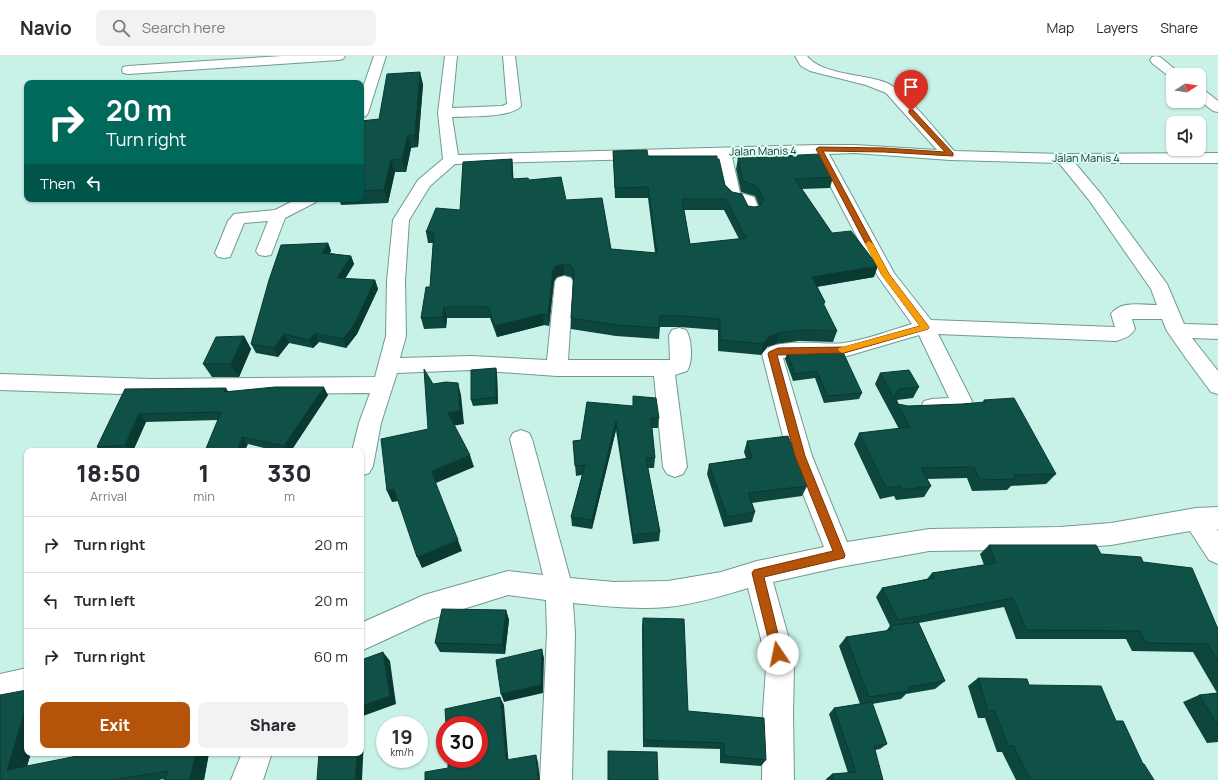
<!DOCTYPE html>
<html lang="en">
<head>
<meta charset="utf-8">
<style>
	body { margin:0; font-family:Manrope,sans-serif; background:#f2f2f3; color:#2b2b33; height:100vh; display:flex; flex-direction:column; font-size:15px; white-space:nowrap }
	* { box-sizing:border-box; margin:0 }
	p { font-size:13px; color:#7c7c81 }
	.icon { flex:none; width:22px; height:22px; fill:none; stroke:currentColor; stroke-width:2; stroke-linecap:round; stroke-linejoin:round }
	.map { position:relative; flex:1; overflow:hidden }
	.sheet { position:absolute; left:24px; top:392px; width:340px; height:308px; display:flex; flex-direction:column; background:#fff; border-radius:8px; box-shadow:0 1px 3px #0004 }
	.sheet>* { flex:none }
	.guide { position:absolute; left:24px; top:24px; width:340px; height:122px; border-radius:8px; box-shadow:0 1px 3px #0004; background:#00695c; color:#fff; overflow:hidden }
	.needle { width:26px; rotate:78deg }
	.buttons { position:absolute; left:1166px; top:12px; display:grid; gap:8px }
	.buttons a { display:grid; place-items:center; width:40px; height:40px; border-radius:8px; background:#fff; box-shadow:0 1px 3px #0004; font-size:20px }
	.speed { position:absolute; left:376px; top:660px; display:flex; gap:8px; font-size:20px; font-weight:700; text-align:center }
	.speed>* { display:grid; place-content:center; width:52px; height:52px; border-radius:50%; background:#fff; box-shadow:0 1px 3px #0004; line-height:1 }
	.speed small { font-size:10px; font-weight:400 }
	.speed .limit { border:6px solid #d22; background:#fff; color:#111 }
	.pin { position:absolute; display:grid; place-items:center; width:34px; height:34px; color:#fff; margin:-41px -17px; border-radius:50% 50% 50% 0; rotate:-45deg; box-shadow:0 0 4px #0007 }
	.pin .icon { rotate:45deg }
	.me { position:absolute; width:44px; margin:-22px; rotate:349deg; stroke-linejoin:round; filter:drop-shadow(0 0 3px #0008) }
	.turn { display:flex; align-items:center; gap:14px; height:84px; padding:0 16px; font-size:18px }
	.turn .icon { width:52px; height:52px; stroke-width:2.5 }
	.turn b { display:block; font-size:28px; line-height:34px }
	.then { display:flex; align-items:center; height:38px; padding:0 16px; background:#0003; gap:8px; font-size:15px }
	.eta { display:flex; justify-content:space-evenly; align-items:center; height:68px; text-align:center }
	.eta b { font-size:24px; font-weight:800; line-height:28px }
	.button { display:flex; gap:8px; margin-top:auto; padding:8px 16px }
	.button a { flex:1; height:46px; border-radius:8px; background:#b45309; color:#fff; font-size:16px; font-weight:800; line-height:46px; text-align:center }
	.button a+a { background:#f2f2f3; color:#2b2b33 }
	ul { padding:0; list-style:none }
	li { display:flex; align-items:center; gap:12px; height:56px; padding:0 16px; border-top:1px solid #e1e1e2 }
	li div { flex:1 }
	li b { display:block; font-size:15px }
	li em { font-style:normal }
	header { display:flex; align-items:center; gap:24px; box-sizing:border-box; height:56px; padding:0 20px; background:#fff; border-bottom:1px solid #e1e1e2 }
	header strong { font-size:19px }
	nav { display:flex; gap:22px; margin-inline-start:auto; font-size:14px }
	.search { width:280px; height:36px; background:#f2f2f3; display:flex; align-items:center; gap:10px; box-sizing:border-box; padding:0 14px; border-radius:8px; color:#7c7c81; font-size:15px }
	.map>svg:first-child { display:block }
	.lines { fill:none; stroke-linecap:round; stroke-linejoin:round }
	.minor-casing { stroke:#729991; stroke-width:2 }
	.minor { fill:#fff; fill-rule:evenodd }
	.wall { fill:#0d463d; fill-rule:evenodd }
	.shaded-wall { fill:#0a3932 }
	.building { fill:#0f5147; stroke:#0a3932; fill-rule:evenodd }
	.route { fill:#b45309; stroke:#753606 }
	.slow { fill:#f59e0b }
	.labels { text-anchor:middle; stroke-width:4; stroke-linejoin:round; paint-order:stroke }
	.far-street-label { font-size:11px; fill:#233330; stroke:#dbfdf5 }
</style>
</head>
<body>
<header>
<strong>Navio</strong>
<div class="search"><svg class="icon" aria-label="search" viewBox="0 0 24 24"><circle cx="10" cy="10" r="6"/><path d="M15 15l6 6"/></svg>Search here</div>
<nav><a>Map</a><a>Layers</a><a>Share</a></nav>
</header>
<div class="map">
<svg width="1218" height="724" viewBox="0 0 1218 724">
	<rect width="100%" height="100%" fill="#c8f2e8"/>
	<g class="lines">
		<!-- minor casing -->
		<g class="minor-casing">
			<path id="minor" d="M282 0H345L343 3 339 4 128 18 123 17 122 14 123 11 128 10Z
				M374 0H386L368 57 366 60 361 61V37Z
				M445 0H457L452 52 502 50 507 48 503 0H515L521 50C512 62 467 60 452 61L458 99 819 89H855L937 94 886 37 866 29 810 15 801 10 795 0H807C821 19 866 18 887 27 905 35 940 79 954 95L1063 98 1218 97V107H1075L1101 138 1167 228 1184 268 1218 269V283L1192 282 1218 315V338L1211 336 1185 301 1167 275 1162 263H1132L1135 273C1130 281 1125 282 1116 285L938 278 972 345 968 355C955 359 937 361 924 357L921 351 924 345 932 343 949 342 919 279 844 301 783 302 812 400 847 486 929 473 1060 471 1111 467 1196 452 1218 451V473H1217L1218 475V508L1209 504 1190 475 1111 489 1060 493 929 495 840 511 773 526 789 583 794 612 793 656 794 724H762L763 656 766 612 761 583 748 532C722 540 695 548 668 551 636 554 604 550 573 547L575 577 572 724H540L547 577 546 544 508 539 428 564 361 595V567L424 539 508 515 543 519 510 383 513 377 521 374 529 377 532 383 570 522 614 526 668 525 721 516 757 505 824 491 788 400 762 298C772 280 824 290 844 287 865 284 892 274 912 268L877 219 814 99 732 101 740 137 754 141 760 155 758 159 752 160 746 159 741 148 731 145 724 139 717 101 455 108 430 130 409 164 405 225 406 280 400 302 471 300 547 304 555 226 557 222 564 220 571 222 573 226 568 304H670L669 279 672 274 679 272 686 274C692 283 693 306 687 315L675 319 687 411 683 418 675 421 667 418 663 411 654 320H557L471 314 397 317 381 367 373 410 369 417 361 420V395H352L359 367 370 337 151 339 0 334V318L151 323 375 321 386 280 387 225 393 164 418 124 443 103 438 57ZM855 97 950 104 1059 107 1089 144 1151 233 1157 249C1143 249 1120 244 1111 258L1115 271 931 264 894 217 829 98Z
				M1156 0 1160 1 1182 19H1173V22H1171L1152 7 1150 4 1152 1Z
				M1199 33 1204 34 1218 45V56L1213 55 1199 44Z
				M297 143H318L316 146 285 162 271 199 265 200 259 199 256 195 268 165 244 167 230 201 224 202 218 201 215 197 228 165 234 158 275 154Z
				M27 612V640L0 648V618Z
				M242 697H272L263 724H231Z"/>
		</g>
		<!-- minor -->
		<use href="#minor" class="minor"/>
	</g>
	<!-- wall -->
	<path class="wall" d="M423 28 418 91 411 92 406 116H395L388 147 341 149 339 143H361V65L379 63Z
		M613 95 648 100 725 129 748 150 754 151 759 150 755 140 741 136 736 113 738 102 833 121 830 132 802 133 832 177 874 221 817 231 825 246 824 249 837 275 833 286 799 285 776 288 767 291 761 299 718 295V274L679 271H660L659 283 616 280 571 273V262L573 224 571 221 564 219 557 221 554 225 549 270 544 269 497 281 490 262H447L446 272 424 273 421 262 430 231 433 187H428L426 176 460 154 512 103 513 123 529 124 566 144 611 193 655 197 648 142H615ZM684 154H724L739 183 690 188Z
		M328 187 331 195 330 197 351 200 354 208 345 223 375 224 378 233 357 278 346 292 319 286 313 292 289 287 278 301 256 297 251 288Z
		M244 280 251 293 239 321H212L203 308Z
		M787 297 862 337 859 343 824 347 815 322 793 325 785 303Z
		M496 312 497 318 498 348 473 350 471 344Z
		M880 317 919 331 913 342 897 344 898 348 908 350 962 348 982 347 984 344 1056 418 1046 428 1011 430 1007 434 972 435 967 422 927 423 931 430 924 441 896 444 894 440 880 443 854 388 859 377 899 373 875 328Z
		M125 333 228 335 328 339 291 395H276L248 388 218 364 146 366 133 395H101L97 391Z
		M587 346 659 362 658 372H652L655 402 654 412H648L660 476 659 485 633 488 616 374 592 473 572 470 571 461 582 419 576 420 573 385 581 384Z
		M747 385 807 430 802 440 752 447 755 456 752 466 724 471 707 418 709 408 746 402 744 396Z
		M989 489 1101 498 1143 506 1218 573V686L1207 687 1183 646 1199 639 1217 637 1193 596 1132 595 1126 583H1016L1004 551 919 567 945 625 935 633 906 638 901 643 872 648 887 688 880 693 875 694 883 724H826V723L832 718 848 717 829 658 834 652 860 648 839 590 846 581 886 575 890 570 876 541 882 532 927 523 932 517 984 509 980 498Z
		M506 554 509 564 505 598 440 596 435 587Z
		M643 562 688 655 766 704 761 710 720 707V693L643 691 642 571Z
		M978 622 1029 629 1116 665 1143 708 1154 724H1016L1002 696H997L985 662H978L968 630Z
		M27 697H31L27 710 209 697 204 724H164V723L159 724H0Z"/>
	<!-- shaded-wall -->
	<path class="shaded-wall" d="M420 16 423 28 418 91 415 79Z
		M408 79 411 92 406 116 402 103Z
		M512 103 513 114 514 134 512 123Z
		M391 104 395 116 388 147 384 134Z
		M328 187 331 195 325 205 322 197Z
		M351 200 354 208 340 231 337 222Z
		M564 208V219L557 221 554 225 549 270 548 259 553 214 556 210Z
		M878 210 874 221 808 232 812 221Z
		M375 224 378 233 357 278 346 292 343 283Z
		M444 251 447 262 446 272 443 261Z
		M543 258 544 269 497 281 495 270Z
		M315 277 319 286 313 292 309 284Z
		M779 277 776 288 767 291 761 299 763 288 769 281Z
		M284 278 289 287 278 301 274 292Z
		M244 280 251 293 239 321 231 308Z
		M496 312 497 318 498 348 496 341Z
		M458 327 461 339 464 368 452 370 448 357Z
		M324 331 328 339 291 395H287L284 390Z
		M226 332 231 340 224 336Z
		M139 358 146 366 133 395H130L125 389Z
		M616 365V374L592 473V464Z
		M242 381 248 388 245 395H237Z
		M470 399 474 411 436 427 431 415Z
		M394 433 399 445 392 446 387 435Z
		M458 484 462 495 422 512 417 501Z
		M506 554 509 564 505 598 502 589Z
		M542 593 544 602 543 637 504 646 501 638Z
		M383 596 390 605 396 648 363 660 361 658V650Z
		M500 641 504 649 509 711 506 704Z
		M27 647V697H31L24 720 7 714Z
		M361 680 364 682 362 724H355L357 697H361Z
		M196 697H209L204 724H192L190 723Z
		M536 699 538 706 540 724H538Z"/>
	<!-- building -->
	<path class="building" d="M420 16 415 79H408L402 103 391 104 384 134 361 135V65L379 63 387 18Z
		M647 94 648 100H717V103H719L725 129 732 136 742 138 748 150 754 151 760 150 764 144 757 130 743 125 738 102 820 98 833 121 795 123 832 177 851 175 878 210 812 221 825 246 823 247 837 275 803 274 779 277 769 281 763 288 720 284V263L681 260H660L659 272 616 269 571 262 574 215 571 210 564 208 556 210 553 214 548 259 543 258 495 270 488 251H444L443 261 421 262 426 231H430L434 176H426L436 152 460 154 463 106 512 103V123L528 122 529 124 561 121 566 144 602 142 611 193 657 197 648 131 615 132 613 95ZM682 143H726L746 182 690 188Z
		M328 187 322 197 351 200 337 222 375 224 354 269 343 283 315 277 309 284 284 278 274 292 251 288 269 224 281 189Z
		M244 280 231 308H203L216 281Z
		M843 296 862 337 827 340 817 315 795 318 787 297Z
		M496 312V341L471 344V314Z
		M424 313 433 328 446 326 458 327 460 355 448 357 470 399 431 415 458 484 417 501 394 433 387 435 381 383 428 373Z
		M909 314 919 331 899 333 895 340 898 348 908 350 962 348 985 346 984 344 1014 342 1056 418 1014 419 1016 423 980 424 974 411 921 412 931 430 902 434 901 430 886 432 859 377 910 371 880 317Z
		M275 331H324L284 390 242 381 237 395H205L221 356 139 358 125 389 97 391 125 333 226 332 224 336Z
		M633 340 656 342 659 362H651L655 402H646L660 476 633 479 616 365 592 464 571 461 585 409 575 410 573 385 581 384 587 346 633 350Z
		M788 380 807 430 748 437 755 456 727 461 709 408 752 402 747 385Z
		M989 489H1096L1101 498 1141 501 1143 506 1192 512 1218 573V605L1208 588 1146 587 1140 575 1026 574 1013 542 898 564 882 532 934 522 932 517 996 507Z
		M442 553 506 554 502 589 435 587Z
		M643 562 684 563 688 655 764 662 766 704 724 700V687L644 684Z
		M918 566 945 625 908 631 910 635 869 641 846 581 891 574 890 570Z
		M542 593 541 629 501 638 496 604Z
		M383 596 390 640 361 650V604Z
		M978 622 1027 623 1029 629 1101 630 1116 665H1123L1143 708H1144L1154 724H1031L1013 690H1008L995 655H988Z
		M27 634V647L7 714 92 697H196L190 723 198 724H164L168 715 112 724H0V639Z
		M1218 637V670L1199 639Z
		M500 641 506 704 536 699 538 724H425V716L448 712V703H479V669H446L445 653Z
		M872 646 887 688 874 690 883 724H833L832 718 856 716 834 652Z
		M608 695 657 696 658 724H608Z
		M319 697H357L355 724H317Z"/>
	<!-- route -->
	<path class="route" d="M909 54H913L953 97V100L884 96 823 95 889 218 929 271 928 273 844 297 777 299 805 400 845 499 844 502 840 503 764 521 783 598 782 602 778 603 773 602 772 598 752 517 754 514 833 495 795 400 768 298 769 296 778 292 844 291 920 270 882 219 816 93 819 91 884 92 945 96 909 57Z"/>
	<!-- slow -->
	<path class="slow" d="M869 185 873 188 889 218 929 271 928 273 842 297 838 294 839 292 920 270 883 221 865 188Z"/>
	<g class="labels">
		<!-- far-street labels -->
		<g class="far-street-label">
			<text transform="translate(763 95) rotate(-1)" y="4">Jalan Manis 4</text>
			<text x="1086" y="106">Jalan Manis 4</text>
		</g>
	</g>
</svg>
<div class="buttons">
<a><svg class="needle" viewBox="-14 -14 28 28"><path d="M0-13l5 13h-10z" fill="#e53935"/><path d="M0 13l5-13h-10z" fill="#7c7c81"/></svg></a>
<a><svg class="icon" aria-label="sound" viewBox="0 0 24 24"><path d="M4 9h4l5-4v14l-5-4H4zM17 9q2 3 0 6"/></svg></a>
</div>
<div class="speed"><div>19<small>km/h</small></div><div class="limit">30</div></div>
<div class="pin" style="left:911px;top:55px;background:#d93025"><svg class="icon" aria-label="arrive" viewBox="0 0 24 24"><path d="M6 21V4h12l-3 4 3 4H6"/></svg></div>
<svg class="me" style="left:778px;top:598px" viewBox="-20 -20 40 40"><circle r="19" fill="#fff"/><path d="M0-13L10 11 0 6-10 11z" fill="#b45309"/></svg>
<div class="guide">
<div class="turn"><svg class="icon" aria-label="right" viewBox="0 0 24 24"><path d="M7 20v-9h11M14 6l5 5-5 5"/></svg><div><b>20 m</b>Turn right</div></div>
<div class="then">Then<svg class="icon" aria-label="left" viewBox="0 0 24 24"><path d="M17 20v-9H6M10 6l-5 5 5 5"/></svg></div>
</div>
<section class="sheet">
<div class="eta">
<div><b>18:50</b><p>Arrival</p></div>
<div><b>1</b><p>min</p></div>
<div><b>330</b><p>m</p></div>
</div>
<ul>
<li><svg class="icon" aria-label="right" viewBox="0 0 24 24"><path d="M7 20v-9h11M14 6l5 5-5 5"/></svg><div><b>Turn right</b></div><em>20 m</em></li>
<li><svg class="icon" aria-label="left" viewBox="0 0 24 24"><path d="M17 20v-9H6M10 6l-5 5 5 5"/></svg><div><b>Turn left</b></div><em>20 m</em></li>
<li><svg class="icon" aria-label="right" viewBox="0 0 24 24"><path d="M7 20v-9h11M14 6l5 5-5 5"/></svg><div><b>Turn right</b></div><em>60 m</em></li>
</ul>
<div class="button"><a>Exit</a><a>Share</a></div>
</section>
</div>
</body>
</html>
